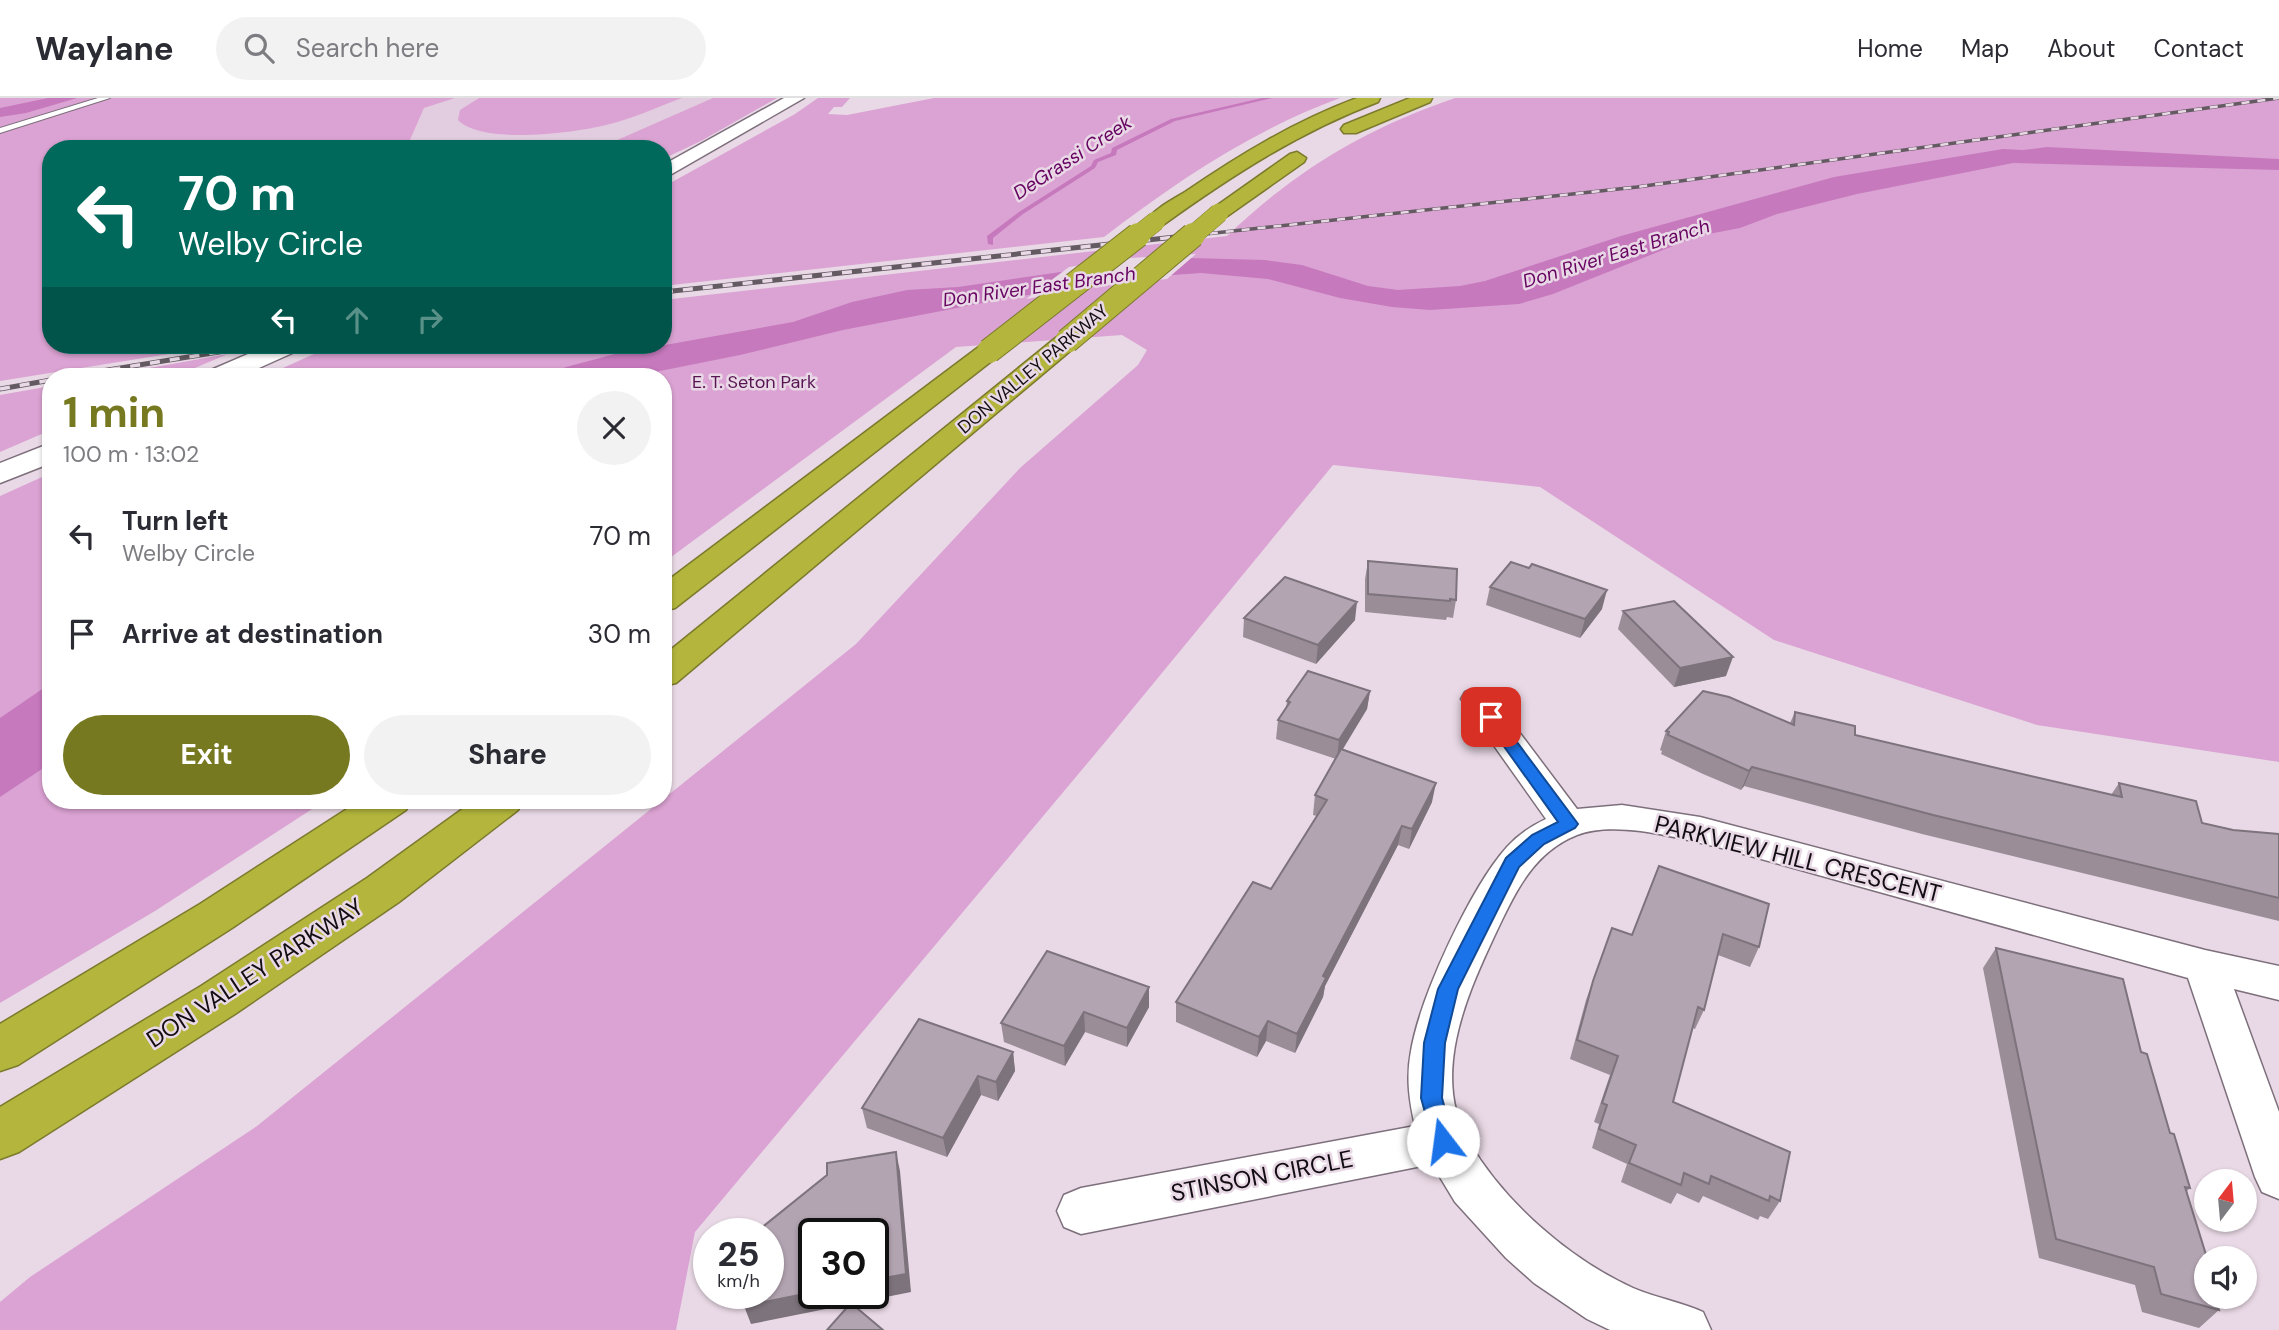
<!DOCTYPE html>
<html lang="en">
<head>
<meta charset="utf-8">
<style>
	body { margin:0; font-family:"DM Sans",sans-serif; background:#f2f2f3; color:#2b2b33; height:100vh; display:flex; flex-direction:column; font-size:26px; white-space:nowrap }
	* { box-sizing:border-box; margin:0 }
	p { font-size:23px; color:#7c7c81 }
	.icon { flex:none; width:38px; height:38px; fill:none; stroke:currentColor; stroke-width:2; stroke-linecap:round; stroke-linejoin:round }
	.map { position:relative; flex:1; overflow:hidden }
	.side { position:absolute; left:42px; top:270px; width:630px; height:441px; display:flex; flex-direction:column; background:#fff; border-radius:28px; box-shadow:0 2px 5px #0004 }
	.side>* { flex:none }
	.top-card { position:absolute; left:42px; top:42px; width:630px; height:214px; border-radius:28px; box-shadow:0 2px 5px #0004; background:#00695c; color:#fff; overflow:hidden }
	.needle { width:46px; rotate:16deg }
	.fabs { position:absolute; left:2194px; top:1071px; display:grid; gap:14px }
	.fabs a { display:grid; place-items:center; width:63px; height:63px; border-radius:50%; background:#fff; box-shadow:0 2px 5px #0004; font-size:35px }
	.speed { position:absolute; left:693px; top:1120px; display:flex; gap:14px; font-size:35px; font-weight:700; text-align:center }
	.speed>* { display:grid; place-content:center; width:91px; height:91px; border-radius:50%; background:#fff; box-shadow:0 2px 5px #0004; line-height:1 }
	.speed small { font-size:18px; font-weight:400 }
	.speed .limit { border:4px solid #111; border-radius:10px; background:#fff; color:#111 }
	.pin { position:absolute; display:grid; place-items:center; width:60px; height:60px; color:#fff; margin:-30px; border-radius:14px; box-shadow:0 4px 10px #0006 }
	.me { position:absolute; width:77px; margin:-38px; rotate:345deg; stroke-linejoin:round; filter:drop-shadow(0 0 5px #0008) }
	.turn { display:flex; align-items:center; gap:24px; height:147px; padding:0 21px; font-size:32px }
	.turn .icon { width:91px; height:91px; stroke-width:2.5 }
	.turn b { display:block; font-size:49px; line-height:60px }
	.lanes { display:flex; align-items:center; height:66px; padding:0 21px; background:#0003; justify-content:center; gap:35px; direction:ltr }
	.lanes .off { opacity:.35 }
	.round { display:grid; place-items:center; flex:none; width:74px; height:74px; border-radius:37px; background:#f2f2f3 }
	.head { display:flex; align-items:center; justify-content:space-between; height:119px; padding:0 21px }
	h1 { font-size:42px; font-weight:700; line-height:52px; color:#777921 }
	.cta { display:flex; gap:14px; margin-top:auto; padding:14px 21px }
	.cta a { flex:1; height:80px; border-radius:42px; background:#777921; color:#fff; font-size:28px; font-weight:700; line-height:80px; text-align:center }
	.cta a+a { background:#f2f2f3; color:#2b2b33 }
	ul { padding:0; list-style:none }
	li { display:flex; align-items:center; gap:21px; height:98px; padding:0 21px }
	li div { flex:1 }
	li b { display:block; font-size:26px }
	li em { font-style:normal }
	header { display:flex; align-items:center; gap:42px; box-sizing:border-box; height:98px; padding:0 35px; background:#fff; border-bottom:2px solid #e1e1e2 }
	header strong { font-size:33px }
	nav { display:flex; gap:38px; margin-inline-start:auto; font-size:24px }
	.search { width:490px; height:63px; background:#f2f2f3; display:flex; align-items:center; gap:18px; box-sizing:border-box; padding:0 24px; border-radius:38px; color:#7c7c81; font-size:26px }
	.map>svg:first-child { display:block }
	.built { fill:#e2ccdf }
	.green { fill:#dba3d3 }
	.water { fill:#c679bd }
	.pier { fill:#e9d9e6 }
	.lines { fill:none; stroke-linecap:round; stroke-linejoin:round }
	.stream { fill:#c679bd; fill-rule:evenodd }
	.lane-casing { stroke:#7d6f7b; stroke-width:2 }
	.street-casing { stroke:#7d6f7b; stroke-width:3 }
	.secondary-casing { stroke:#7d6f7b; stroke-width:3 }
	.highway-casing { stroke:#7b7a2d; stroke-width:3 }
	.lane { fill:#fff; fill-rule:evenodd }
	.street { fill:#fff; fill-rule:evenodd }
	.secondary { fill:#fff; fill-rule:evenodd }
	.highway { fill:#b3b53c; fill-rule:evenodd }
	.rail-far1-casing { stroke:#635a62; stroke-width:3.5 }
	.rail-casing { stroke:#635a62; stroke-width:5 }
	.rail-far1 { stroke:#e9d9e6; stroke-width:2.5; stroke-dasharray:8; stroke-linecap:butt }
	.rail { stroke:#e9d9e6; stroke-width:3.5; stroke-dasharray:10; stroke-linecap:butt }
	.highway-bridge-far1-casing { stroke:#7b7a2d; stroke-width:20; stroke-linecap:butt }
	.highway-bridge-casing { stroke:#7b7a2d; stroke-width:26; stroke-linecap:butt }
	.highway-bridge-far1 { stroke:#b3b53c; stroke-width:19 }
	.highway-bridge { stroke:#b3b53c; stroke-width:24 }
	.wall { fill:#9a8d98 }
	.shaded-wall { fill:#7d737c }
	.building { fill:#b3a4b1; stroke:#7d737c; stroke-width:2 }
	.route { fill:#1a73e8; stroke:#114b97; stroke-width:2 }
	.labels { text-anchor:middle; stroke-width:5; stroke-linejoin:round; paint-order:stroke }
	.far-street-label { font-size:18px; fill:#120d12; stroke:#e9d9e6 }
	.far-park-label { font-size:18px; fill:#591454; stroke:#e9d9e6 }
	.far-water-label { font-size:19px; font-style:italic; fill:#660260; stroke:#e9d9e6 }
	.near-street-label { font-size:24px; fill:#120d12; stroke:#e9d9e6 }
</style>
</head>
<body>
<header>
<strong>Waylane</strong>
<div class="search"><svg class="icon" aria-label="search" viewBox="0 0 24 24"><circle cx="10" cy="10" r="6"/><path d="M15 15l6 6"/></svg>Search here</div>
<nav><a>Home</a><a>Map</a><a>About</a><a>Contact</a></nav>
</header>
<div class="map">
<svg width="2279" height="1232" viewBox="0 0 2279 1232">
	<rect width="100%" height="100%" fill="#e9d9e6"/>
	<!-- built -->
	<path class="built" d="M455 0H777L701 43 410 42 424 10Z"/>
	<!-- green -->
	<path class="green" d="M0 0H455L424 10 410 42 615 43 713 0H777L701 43 663 61V51H51V247H225L0 283Z
		M479 0H682C657 9 632 21 606 27 574 35 482 47 458 22L460 12Z
		M818 0H850L842 9H834L828 16 847 17 934 0H1340C1253 32 1177 83 1104 139L663 188V89L795 16Z
		M1455 0H2279V664L2037 627 1774 542 1540 389 1333 367 1106 643 695 1134 676 1232H0V1204L30 1179 257 1028 856 546 1020 370 1138 267 1147 252 1122 237 956 249 663 465V278H265L334 247H663V202L1227 138C1296 72 1365 31 1455 0Z
		M228 256 176 278H104Z
		M51 288V332L0 354V297Z
		M51 375V702H326L155 813 0 905V398Z"/>
	<!-- water -->
	<path class="water" d="M48 0H77L26 15 0 19V10Z
		M2047 49 2279 61V72L2013 65 1857 96 1777 116 1740 130 1698 138 1553 196 1519 206 1430 212 1392 209 1340 200 1268 181 1201 175 1173 177 1099 185 993 203 843 232 740 257 635 278H543L566 269 615 256 793 224 852 204 907 192 958 189 1130 164 1190 160 1265 162 1302 167 1368 188 1398 192 1460 188 1485 183 1621 138 1834 79 2003 51 2023 52Z
		M51 585V665L0 699V620Z"/>
	<!-- pier -->
	<path class="pier" d="M1196 156 1167 181 1100 188 1026 201 1069 169 1130 160Z"/>
	<g class="lines">
		<!-- stream -->
		<path class="stream" d="M1262 0H1272L1175 23 1117 52 1116 57 1098 64 1095 70 1023 116 993 140V147L988 146 987 138 1019 114 1091 68 1094 62 1111 55 1112 50 1171 21Z"/>
		<!-- lane casing -->
		<g class="lane-casing">
			<path id="lane" d="M98 0H110L0 35V30Z"/>
		</g>
		<!-- street casing -->
		<g class="street-casing">
			<path id="street" d="M1477 591 1489 594 1577 711 1622 707 1700 719 2205 852 2279 868V902L2234 891 2279 1014V1101L2262 1094 2255 1079 2188 880 1718 749C1678 740 1616 722 1577 737 1531 755 1513 799 1493 841 1465 901 1431 980 1469 1044 1504 1104 1569 1161 1633 1190 1656 1200 1681 1204 1703 1214L1711 1232H1610L1587 1221 1534 1185 1506 1160 1455 1104 1432 1066 1081 1136 1064 1129 1057 1113 1064 1097 1081 1090 1415 1028C1409 1002 1406 979 1411 953 1420 899 1471 789 1507 749 1518 737 1531 728 1546 721L1461 601 1465 594Z"/>
		</g>
		<!-- secondary casing -->
		<g class="secondary-casing">
			<path id="secondary" d="M784 0H804L663 81V67Z
				M269 247H303L299 252 241 278H207L211 272Z
				M51 345V365L0 385V365Z"/>
		</g>
		<!-- highway casing -->
		<g class="highway-casing">
			<path id="highway" d="M1357 0H1380L1378 4C1299 34 1231 78 1163 127H1149L1146 123C1154 111 1172 102 1185 94 1239 57 1295 23 1357 0Z
				M1410 0H1432L1430 4 1356 35H1344L1341 31 1344 27Z
				M1297 54 1306 60 1304 64 1226 119H1212L1209 115 1212 111 1290 56Z
				M1067 235 1076 238 1080 243 1076 248 676 585 663 588V558L1058 238Z
				M989 245 998 248 1002 253 998 258 675 510 663 513V486L980 248Z
				M361 702H412L406 712 232 830 18 967 0 973V926L200 806Z
				M475 702H524L518 712 399 804 235 916 19 1054 0 1061V1009L201 888 367 780Z"/>
		</g>
		<!-- lane -->
		<use href="#lane" class="lane"/>
		<!-- street -->
		<use href="#street" class="street"/>
		<!-- secondary -->
		<use href="#secondary" class="secondary"/>
		<!-- highway -->
		<use href="#highway" class="highway"/>
		<!-- rail-far1 casing -->
		<g class="rail-far1-casing">
			<path id="rail-far1" d="M1178 139 1637 89 2279 0"/>
		</g>
		<!-- rail casing -->
		<g class="rail-casing">
			<path id="rail" d="M663 194 1194 137
				M71 278 262 247
				M0 291 51 282"/>
		</g>
		<!-- rail-far1 -->
		<use href="#rail-far1" class="rail-far1"/>
		<!-- rail -->
		<use href="#rail" class="rail"/>
		<!-- highway-bridge-far1 casing -->
		<g class="highway-bridge-far1-casing">
			<path id="highway-bridge-far1" d="M1136 139 1156 123
				M1191 139 1219 115"/>
		</g>
		<!-- highway-bridge casing -->
		<g class="highway-bridge-casing">
			<path id="highway-bridge" d="M1067 243 1193 137
				M989 253 1138 137"/>
		</g>
		<!-- highway-bridge-far1 -->
		<use href="#highway-bridge-far1" class="highway-bridge-far1"/>
		<!-- highway-bridge -->
		<use href="#highway-bridge" class="highway-bridge"/>
	</g>
	<!-- wall -->
	<path class="wall" d="M1368 463 1456 502 1453 520 1447 519 1446 522 1365 514V481Z
		M1490 489 1602 511 1580 540 1486 507Z
		M1623 513 1726 578 1674 589 1618 531Z
		M1244 520 1355 522 1316 566 1243 539Z
		M1370 593 1367 611 1342 651 1432 704 1409 751 1398 747 1325 888 1323 899 1295 955 1266 943 1257 959 1176 924V904L1271 791 1317 718 1313 717 1315 697 1336 661 1276 641 1278 622 1286 610 1287 603Z
		M1795 614 1855 637 2111 697 2119 685 2202 725 2233 732 2279 736V823L1922 736 1744 688 1741 692 1703 676 1661 656 1662 653 1660 652 1666 633 1790 625Z
		M1659 768 1759 849 1750 869 1718 857 1704 912 1695 931 1692 930 1673 1004 1780 1103 1768 1121 1760 1118 1758 1122 1703 1098 1699 1105 1677 1095 1671 1106 1621 1084 1627 1066 1592 1050 1599 1026 1594 1024 1610 977 1570 961 1586 902 1612 830 1632 837Z
		M1996 850 2141 954 2190 1090 2187 1093 2207 1199 2219 1212 2199 1230 2142 1214 2135 1187 2039 1160 1983 870Z
		M1149 889V909L1127 949 1085 934 1065 968 1004 944 1001 925Z
		M1013 954 1015 973 998 1003 981 997 947 1059 867 1030 862 1010Z"/>
	<!-- shaded-wall -->
	<path class="shaded-wall" d="M1607 492 1602 511 1580 540 1585 521Z
		M1357 504 1355 522 1316 566 1318 547Z
		M1733 559 1726 578 1674 589 1680 570Z
		M1370 593 1367 611 1337 661 1339 642Z
		M1752 669 1744 688 1741 692 1749 673Z
		M1436 685 1432 704 1409 751 1412 731Z
		M1402 728 1398 747 1325 888 1323 899 1295 955 1297 936 1323 878Z
		M1149 889V909L1127 949V930Z
		M1084 914 1085 934 1065 968 1064 948Z
		M1268 923 1266 943 1257 959 1259 939Z
		M1013 954 1015 973 998 1003 996 984Z
		M978 978 981 997 947 1059 943 1040Z
		M896 1054 900 1073 911 1194 751 1226 744 1208 814 1194V1195H873V1182Z"/>
	<!-- building -->
	<path class="building" d="M1368 463 1457 471 1456 502 1450 501V503L1368 496Z
		M1511 464 1529 470 1532 466 1607 492 1585 521 1490 489Z
		M1285 479 1357 504 1318 547 1244 520Z
		M1674 503 1733 559 1680 570 1623 513Z
		M1308 573 1370 593 1339 642 1278 622 1290 604 1287 603Z
		M1703 593 1729 599 1794 627 1795 614 1855 628V637L2117 698 2122 699 2119 685 2196 703 2202 725 2233 732 2279 736V800L1933 717 1752 669 1749 673 1711 656 1668 637 1669 634 1666 633Z
		M1341 651 1436 685 1412 731 1402 728 1323 878 1326 880 1297 936 1268 923 1259 939 1176 904 1253 784 1271 791 1327 702 1315 697Z
		M1659 768 1769 806 1759 849 1723 836 1704 912 1698 909 1673 1004 1790 1054 1780 1103 1770 1098 1769 1103 1711 1078 1709 1086 1684 1075 1681 1087 1629 1065 1636 1047 1599 1031 1607 1007 1602 1005 1618 958 1577 942 1593 883 1612 830 1632 837Z
		M1996 850 2123 881 2141 954 2147 956 2170 1035 2174 1036 2190 1090 2185 1089 2207 1160V1199H2215L2219 1212 2161 1196 2154 1169 2056 1141Z
		M1047 853 1149 889 1127 930 1084 914 1064 948 1001 925Z
		M919 921 1013 954 996 984 978 978 943 1040 862 1010Z
		M896 1054 906 1176 873 1182V1136H814V1194L744 1208V1195H768V1136H750L755 1135 827 1077V1065Z
		M851 1205 883 1232H827Z"/>
	<!-- route -->
	<path class="route" d="M1491 614 1496 616 1578 726 1575 730 1544 746 1519 769 1458 891 1445 945 1442 1000 1454 1043 1451 1050 1443 1053 1435 1050 1421 1000 1424 945 1438 891 1506 760 1532 737 1558 724 1483 619Z"/>
	<g class="labels">
		<!-- far-street labels -->
		<g class="far-street-label">
			<text transform="translate(1033 271) rotate(-40)" y="6">DON VALLEY PARKWAY</text>
		</g>
		<!-- far-park labels -->
		<g class="far-park-label">
			<text x="754" y="290">E. T. Seton Park</text>
		</g>
		<!-- far-water labels -->
		<g class="far-water-label">
			<text transform="translate(1072 59) rotate(-33)" y="7">DeGrassi Creek</text>
			<text transform="translate(1616 155) rotate(-17)" y="7">Don River East Branch</text>
			<text transform="translate(1039 188) rotate(-8)" y="7">Don River East Branch</text>
		</g>
		<!-- near-street labels -->
		<g class="near-street-label">
			<text transform="translate(1798 761) rotate(14)" y="8">PARKVIEW HILL CRESCENT</text>
			<text transform="translate(255 875) rotate(-33)" y="8">DON VALLEY PARKWAY</text>
			<text transform="translate(1262 1078) rotate(-11)" y="8">STINSON CIRCLE</text>
		</g>
	</g>
</svg>
<div class="fabs">
<a><svg class="needle" viewBox="-14 -14 28 28"><path d="M0-13l5 13h-10z" fill="#e53935"/><path d="M0 13l5-13h-10z" fill="#7c7c81"/></svg></a>
<a><svg class="icon" aria-label="sound" viewBox="0 0 24 24"><path d="M4 9h4l5-4v14l-5-4H4zM17 9q2 3 0 6"/></svg></a>
</div>
<div class="speed"><div>25<small>km/h</small></div><div class="limit">30</div></div>
<div class="pin" style="left:1491px;top:619px;background:#d93025"><svg class="icon" aria-label="arrive" viewBox="0 0 24 24"><path d="M6 21V4h12l-3 4 3 4H6"/></svg></div>
<svg class="me" style="left:1443px;top:1043px" viewBox="-20 -20 40 40"><circle r="19" fill="#fff"/><path d="M0-13L10 11 0 6-10 11z" fill="#1a73e8"/></svg>
<div class="top-card">
<div class="turn"><svg class="icon" aria-label="left" viewBox="0 0 24 24"><path d="M17 20v-9H6M10 6l-5 5 5 5"/></svg><div><b>70 m</b>Welby Circle</div></div>
<div class="lanes"><svg class="icon" aria-label="left" viewBox="0 0 24 24"><path d="M17 20v-9H6M10 6l-5 5 5 5"/></svg><svg class="icon off" aria-label="ahead" viewBox="0 0 24 24"><path d="M12 20V5M6 11l6-6 6 6"/></svg><svg class="icon off" aria-label="right" viewBox="0 0 24 24"><path d="M7 20v-9h11M14 6l5 5-5 5"/></svg></div>
</div>
<section class="side">
<div class="head"><div><h1>1 min</h1><p>100 m · 13:02</p></div><a class="round"><svg class="icon" aria-label="close" viewBox="0 0 24 24"><path d="M6 6l12 12M18 6L6 18"/></svg></a></div>
<ul>
<li><svg class="icon" aria-label="left" viewBox="0 0 24 24"><path d="M17 20v-9H6M10 6l-5 5 5 5"/></svg><div><b>Turn left</b><p>Welby Circle</p></div><em>70 m</em></li>
<li><svg class="icon" aria-label="arrive" viewBox="0 0 24 24"><path d="M6 21V4h12l-3 4 3 4H6"/></svg><div><b>Arrive at destination</b></div><em>30 m</em></li>
</ul>
<div class="cta"><a>Exit</a><a>Share</a></div>
</section>
</div>
</body>
</html>
